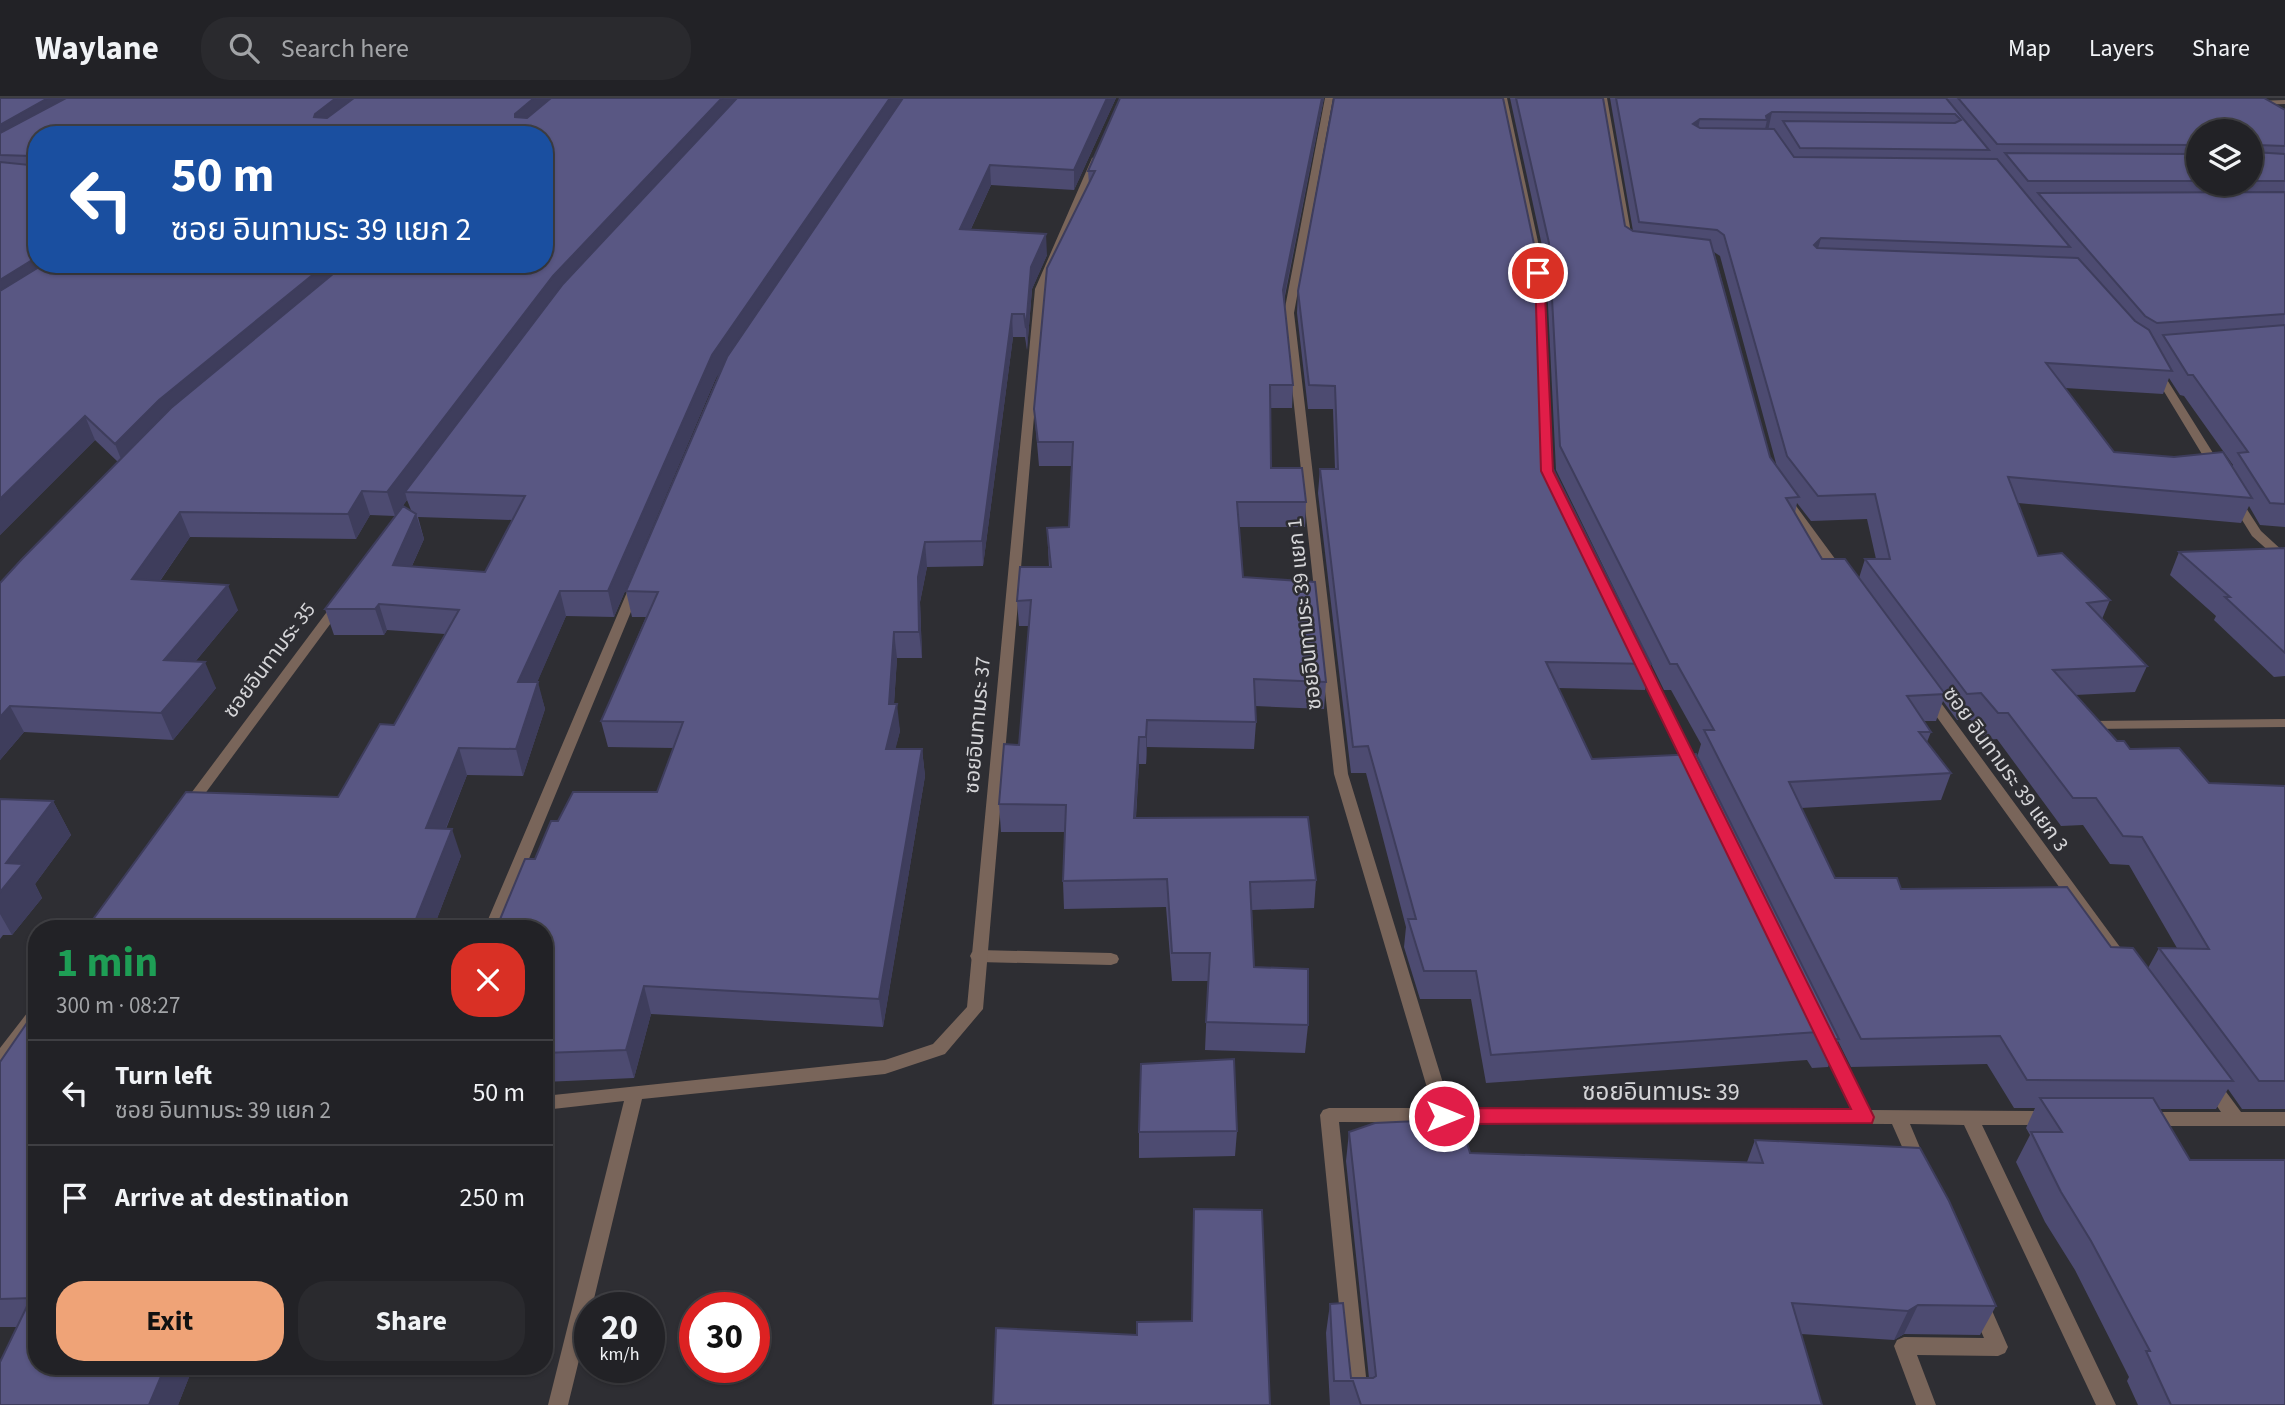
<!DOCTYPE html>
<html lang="en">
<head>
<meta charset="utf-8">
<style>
	body { margin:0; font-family:"Source Sans 3","Noto Sans Thai",sans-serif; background:#2a2a2e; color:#f1f3f6; height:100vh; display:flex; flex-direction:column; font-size:26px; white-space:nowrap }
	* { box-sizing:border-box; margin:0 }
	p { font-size:23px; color:#a2a4a7 }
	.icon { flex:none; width:38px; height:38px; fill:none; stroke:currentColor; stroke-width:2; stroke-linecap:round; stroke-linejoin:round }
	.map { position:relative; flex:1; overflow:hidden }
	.panel { position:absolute; left:28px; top:822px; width:525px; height:455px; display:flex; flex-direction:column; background:#222226; border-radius:28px; box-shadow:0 2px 5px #0004,0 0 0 2px #3f3f43 }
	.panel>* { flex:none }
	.top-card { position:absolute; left:28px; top:28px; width:525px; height:147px; border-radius:28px; box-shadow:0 2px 5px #0004,0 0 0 2px #3f3f43; background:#1a4fa0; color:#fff; overflow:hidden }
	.controls { position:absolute; left:2186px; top:21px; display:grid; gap:14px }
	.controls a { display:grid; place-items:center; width:77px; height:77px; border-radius:50%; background:#222226; box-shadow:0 2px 5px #0004,0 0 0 2px #3f3f43; font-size:35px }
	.speed { position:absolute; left:574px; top:1194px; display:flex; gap:14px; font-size:35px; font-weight:700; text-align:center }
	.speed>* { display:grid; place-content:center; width:91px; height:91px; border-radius:50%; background:#222226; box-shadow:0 2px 5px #0004,0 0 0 2px #3f3f43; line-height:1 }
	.speed small { font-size:18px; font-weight:400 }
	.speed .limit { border:10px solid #d22; background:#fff; color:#111 }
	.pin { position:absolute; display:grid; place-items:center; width:60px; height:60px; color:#fff; margin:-30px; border:4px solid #fff; border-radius:50%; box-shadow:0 2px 7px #0007 }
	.me { position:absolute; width:77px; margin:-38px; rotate:90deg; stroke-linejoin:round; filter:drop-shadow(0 0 5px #0008) }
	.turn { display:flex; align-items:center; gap:24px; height:147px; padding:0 28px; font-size:32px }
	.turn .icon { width:91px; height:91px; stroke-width:2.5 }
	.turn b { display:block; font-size:49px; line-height:60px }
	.round { display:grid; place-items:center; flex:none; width:74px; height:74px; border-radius:28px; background:#2a2a2e }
	.headline { display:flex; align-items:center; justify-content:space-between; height:119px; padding:0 28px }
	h1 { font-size:42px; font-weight:700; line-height:52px; color:#1e9e55 }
	.cta { display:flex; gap:14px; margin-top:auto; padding:14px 28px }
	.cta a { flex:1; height:80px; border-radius:28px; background:#efa377; color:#111; font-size:28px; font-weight:700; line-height:80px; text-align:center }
	.cta a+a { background:#2a2a2e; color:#f1f3f6 }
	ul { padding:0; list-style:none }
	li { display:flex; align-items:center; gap:21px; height:105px; padding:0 28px; border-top:2px solid #3f3f43 }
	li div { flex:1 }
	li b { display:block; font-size:26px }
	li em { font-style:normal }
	header { display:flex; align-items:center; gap:42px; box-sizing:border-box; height:98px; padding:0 35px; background:#222226; border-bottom:2px solid #3f3f43 }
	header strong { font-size:33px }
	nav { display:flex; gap:38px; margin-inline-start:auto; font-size:24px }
	.search { width:490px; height:63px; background:#2a2a2e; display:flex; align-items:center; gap:18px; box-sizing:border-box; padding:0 24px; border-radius:28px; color:#a2a4a7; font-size:26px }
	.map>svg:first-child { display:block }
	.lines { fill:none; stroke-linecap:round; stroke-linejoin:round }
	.lane { fill:#79655a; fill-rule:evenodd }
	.street { fill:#79655a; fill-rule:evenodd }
	.wall { fill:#4d4b71; fill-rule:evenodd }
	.shaded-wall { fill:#3e3d5c }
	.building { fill:#595783; stroke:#3e3d5c; stroke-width:2 }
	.route { fill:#e11d48; stroke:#92132f; stroke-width:2 }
	.labels { text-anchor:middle; stroke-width:5; stroke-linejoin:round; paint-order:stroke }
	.street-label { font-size:21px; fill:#d5d5d8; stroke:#2e2e33 }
	.near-street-label { font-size:24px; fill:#d5d5d8; stroke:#2e2e33 }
</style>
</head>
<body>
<header>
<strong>Waylane</strong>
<div class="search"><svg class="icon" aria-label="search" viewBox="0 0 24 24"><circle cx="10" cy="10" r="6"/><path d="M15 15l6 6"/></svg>Search here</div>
<nav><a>Map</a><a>Layers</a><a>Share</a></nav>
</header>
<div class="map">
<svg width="2285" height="1307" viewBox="0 0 2285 1307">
	<rect width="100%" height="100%" fill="#2e2e33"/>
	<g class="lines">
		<!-- lane -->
		<path class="lane" d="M978 852 1111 855 1117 857 1119 861 1117 865 1111 867 978 864 972 862 970 858 972 854Z"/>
		<!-- street -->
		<path class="street" d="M1325 0H1333L1294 215 1348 676 1451 1011 1852 1012 1817 939 1819 935 1825 933 1831 935 1869 1012 2047 1013 2053 1015 2056 1020 2053 1025 2047 1027H1982L2116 1307H2096L1964 1027 1910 1026 1926 1064 1923 1069 1917 1071 1911 1069 1892 1026 1339 1024 1369 1307H1349L1320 1017 1323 1012 1329 1010H1433L1334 676 1284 215Z
			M1499 0H1507L1543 167 1553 374 1547 377 1541 374 1533 167Z
			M1599 0H1607L1633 146 1629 149 1625 146Z
			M2285 2V6L2255 7 2251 5 2255 3Z
			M1096 58 1100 60 1045 191 983 911 945 956 885 976 642 1001 592 1209H590V1217L568 1307H548L624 1003 544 1012V998L885 962 933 946 967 909 1035 191 1092 60Z
			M2156 269 2161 272 2223 371 2221 373H2213L2211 371 2151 272Z
			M1784 396 1788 397 1844 473 1846 476 1844 479H1836L1778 399Z
			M2235 398 2239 399 2261 433 2285 455V465L2281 464 2252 438 2229 401Z
			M636 483 642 487 500 831H484L630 487Z
			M339 502 345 506 193 712H183L181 709 183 706 335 503Z
			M1640 558 1647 562 1701 672 1699 675H1689L1687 672 1633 562Z
			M1928 593 1933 594 2128 860 2130 864 2128 868H2116L1921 597Z
			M2285 621V629L2091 631 2084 627 2091 623Z
			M37 908V927L6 968 0 970V950L31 910Z
			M2212 981 2218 983 2241 1014H2285V1028H2148L2142 1026 2139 1021 2142 1016 2148 1014H2221L2203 988 2206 983Z
			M1980 1199 1987 1202 1990 1208 2008 1249 2005 1255 1998 1258 1917 1257 1936 1307H1916L1894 1248 1897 1242 1904 1239 1984 1240 1970 1208 1973 1202Z"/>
	</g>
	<!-- wall -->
	<path class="wall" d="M0 0H1116L1074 92 991 87 971 131 1047 157 1032 191 1027 252 1025 239H1013L983 468 927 469 920 504 922 560H897L894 606 900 633 895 651H922L925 678 883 929 651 916 634 980 544 984V831L535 761 558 723 657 694 673 650 608 649 601 623 646 519H632L626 493 721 271 716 280 614 519 566 518 537 584 545 611 523 678 467 677 446 731 461 758 433 831H86L338 699 394 627 445 536 387 532 384 537H334L325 511 411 412 407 402 395 418 370 417 356 441 190 439 160 483 238 512 195 564 216 590 173 642 24 634 0 662V485L118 364 95 342 0 437ZM37 37 544 166H37ZM418 419 512 422 485 474 412 468 424 441Z
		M1120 0H1324L1284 203 1293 287 1292 310H1270L1271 370 1306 404 1305 429H1239L1243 479 1326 584 1324 611 1255 608 1256 624 1254 651 1147 649 1146 666H1139L1136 720 1316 782 1314 810 1252 812 1254 869 1308 927 1305 955 1205 952 1208 883H1172L1166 809 1064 811 1063 783 1065 734H1001L999 706 1019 647 1029 528H1019L1017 503 1049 469 1047 430 1069 429 1071 368H1039L1034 311 1089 86 1088 73Z
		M1510 0H1603L1625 128 1633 133 1610 0H2264L2285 12V429L2260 427 2249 408 2241 425 2018 405 2038 458 2110 502 2102 521 2147 568 2135 594 2075 597 2117 643 2130 651 2209 685 2285 688V1011H2242L2228 991 2216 1011H2160L2285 1307H2138L2127 1283 2129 1279 2075 1172 2045 1124 2016 1064 2030 1037 2026 1030 2035 1010H2014L1987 966 1851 969 1838 943 1828 969 1812 970 1807 962 1486 985 1471 901H1420L1404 849 1406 829 1366 675H1351L1318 395 1320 371H1335L1333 311H1308L1297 215 1298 193 1542 349 1651 566 1645 592 1558 590 1592 661 1697 659 1701 646 1671 592H1664L1556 372 1546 166ZM2198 33H2250V86H2198ZM1714 154 1720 158 1777 369 1770 359ZM2169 280 2180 297 2184 298 2233 367 2232 369 2174 359 2114 354 2065 290 2163 296ZM1797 405 1811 423 1867 421 1876 461H1865L1859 480 1822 461 1795 415ZM1943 603 1957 622H1971L1987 642 1997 641 2061 728 2083 727 2110 766 2129 767 2177 850H2159L2148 870 2111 849 1901 791 1835 780 1801 710 1941 702 1951 675 1927 644 1931 634 1924 623H1936Z
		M2285 450V578L2274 579 2214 522 2216 518 2170 477 2179 454Z
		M0 701 53 703 71 737 35 786 42 800 12 837H3L0 841Z
		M29 922H37V1269H193L178 1307H0V1264L17 1229H0V964Z
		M1237 1033 1235 1058 1139 1060V1034Z
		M1349 1034 1470 1055 1747 1064 1755 1042 1996 1208 1980 1237 1904 1236 1894 1242 1801 1236 1822 1307H1330L1326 1235 1330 1206 1351 1280H1369L1346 1063Z"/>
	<!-- shaded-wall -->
	<path class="shaded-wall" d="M48 0H88L0 51V27Z
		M336 0H368L320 35 314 19 315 16Z
		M534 0H560L519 37 515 19V16Z
		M722 0H742L405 394 407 402 395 418 387 394 553 178Z
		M890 0H904L716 280 614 519 608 493 712 257Z
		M1107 0H1116L1074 92V72Z
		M1322 0H1324L1281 215 1283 192Z
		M1772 14 1768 33 1764 36 1767 22 1766 18Z
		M1700 21 1696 40 1693 26Z
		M990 67 991 87 961 152 960 131Z
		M1046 136 1047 157 1032 191 1027 252 1026 230 1031 169Z
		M1821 140 1815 161 1814 147Z
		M37 159V166H67L0 211V182Z
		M326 166H359L125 371 115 346 159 302Z
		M1012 216 1013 239 983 468 982 443Z
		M85 318 95 342 0 437V401Z
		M362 393 370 417 356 441 348 416Z
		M180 414 190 439 143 507 132 481Z
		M416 416 424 441 401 492 393 467Z
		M925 444 927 469 920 504 922 560 919 534 918 479Z
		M228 487 238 512 175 588 164 562Z
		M560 493 566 518 526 610 518 584Z
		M379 506 387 532 384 537 375 511Z
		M894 534 897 560 893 620 897 606 900 633 889 677 886 651Z
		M205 564 216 590 173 642 161 615Z
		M538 584 545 611 523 678 516 651Z
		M10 608 24 634 0 662V619Z
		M1147 622V649L1146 666V639Z
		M1139 639V666L1134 747V720Z
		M459 650 467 677 435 757 426 730Z
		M922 651 925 678 883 929 879 901Z
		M53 703 71 737 35 786 42 800 12 837 0 816V794L6 765Z
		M452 731 461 758 433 831H412Z
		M644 888 651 916 634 980 626 952Z
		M1918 1207 1904 1236 1894 1242 1908 1213Z
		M165 1269H193L178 1307H149Z"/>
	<!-- building -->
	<path class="building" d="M0 0H48L0 27Z
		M66 0H336L315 16 314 19 327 20 354 0H534L515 16V19L527 20 551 0H722L553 178 387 394 362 393 348 416 180 414 132 481 228 487 164 562 205 564 161 615 10 608 0 619V485L22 461 171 310 345 166H544V37H37V159L0 182V64L29 67 31 58 0 57V35Z
		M737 0H890L712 257 608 493H560L518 584H538L516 651 459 650 426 730 452 731 412 831H86L186 694 338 699 380 626 394 627 459 512 379 506 375 511H325L403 408 416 416 393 467 485 474 525 398 405 394 563 186Z
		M903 0H1107L1074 72 990 67 960 131 1046 136 1031 169 1026 230 1024 216H1012L982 443 925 444 918 479 919 534H894L889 606H897L886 651H922L879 901 644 888 626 952 544 955V831H496L525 761H535L551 723H558L573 694H657L683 624 601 623 658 494 626 493 727 259Z
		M1120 0H1322L1283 192 1293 287H1270L1271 370H1302L1306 404H1237L1243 479 1315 484 1326 584 1254 581 1256 624 1147 622 1146 639H1139L1134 720 1308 719 1316 782 1250 784 1254 869 1308 871V927L1206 924 1210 855H1172L1167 781 1063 783 1066 707 999 706 1004 646 1019 647 1031 502 1017 503 1020 469H1051L1047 430 1069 429 1073 344H1038L1034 311 1047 170 1095 73H1088Z
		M1334 0H1503L1534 146 1542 349 1651 566 1546 564 1592 661 1696 656 1839 941 1822 942 1818 934 1491 957 1476 873H1424L1408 821H1416L1368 648 1353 649 1320 371H1338L1335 288 1309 287 1298 193Z
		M1516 0H1603L1625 128 1633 133 1710 142 1770 359 1799 399 1786 400 1822 461H1845L1945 596 1907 598 1931 634H1919L1951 675 1789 684 1835 780H1897L1901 791 2067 789 2111 849 2133 850 2233 983 2027 982 2000 938 1861 941 1704 632H1714L1677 566H1670L1560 348 1549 145Z
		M1616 0H1946L1989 52 1800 50 1783 23 1955 25 1961 22 1955 16 1772 14 1766 18 1767 22 1700 21 1693 26 1700 30 1774 31 1794 59 1997 61 2070 149 1821 140 1814 147 1817 150 2078 160 2135 223 2149 232 2172 273 2046 265 2114 354 2174 359 2223 354 2252 400 2008 379 2038 458 2062 455 2110 502 2087 505 2147 568 2053 572 2117 643H2124L2130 651 2179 650 2209 685 2285 688V983H2259L2159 850 2209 851 2142 739 2123 738 2096 700H2073L2008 615H1998L1981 595 1967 596 1865 461H1890L1875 396 1818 398 1787 358 1724 137 1717 132 1639 124Z
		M1958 0H2264L2285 12V48L2257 47 2254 54 2285 56V83H2250V33H2198V47L1997 46Z
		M2005 55 2198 56V83H2028Z
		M2285 94V216L2157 225 2145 218 2038 95Z
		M44 166H326L159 302 115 346 85 318 0 401V193Z
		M2285 227V406L2270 405 2238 355 2248 354 2193 277H2188L2163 237Z
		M2285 450V555L2225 499H2230L2179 454Z
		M0 701 53 703 6 765 23 766 0 794Z
		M29 922H37V1269H165L149 1307H0V1264L31 1200 0 1201V964Z
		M1234 961 1237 1033 1139 1034 1141 966Z
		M2040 1000H2153L2190 1062H2285V1307H2171L2146 1253H2150L2091 1143 2061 1094 2031 1034H2062Z
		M1460 1021 1470 1055 1763 1065 1755 1042 1920 1050 1949 1103 1996 1208 1918 1207 1908 1213 1792 1205 1822 1307H1361L1353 1283H1334L1330 1206 1343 1205 1351 1280H1373L1376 1278 1349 1034 1375 1025Z
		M1194 1111 1262 1112 1270 1307H993L996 1230 1137 1237V1224L1192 1223Z"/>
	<!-- route -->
	<path class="route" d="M1535 173 1544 175 1553 373 1874 1019 1872 1025 1444 1026 1437 1023 1434 1018 1437 1012 1444 1010 1851 1011 1541 373Z"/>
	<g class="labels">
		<!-- street labels -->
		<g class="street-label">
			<text transform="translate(1304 516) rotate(-96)" y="7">ซอยอินทามระ 39 แยก 1</text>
			<text transform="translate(269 562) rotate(-53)" y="7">ซอยอินทามระ 35</text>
			<text transform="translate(977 627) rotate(-85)" y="7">ซอยอินทามระ 37</text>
			<text transform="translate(2006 671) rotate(54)" y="7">ซอย อินทามระ 39 แยก 3</text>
		</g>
		<!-- near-street labels -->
		<g class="near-street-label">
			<text x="1661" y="1002">ซอยอินทามระ 39</text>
		</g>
	</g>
</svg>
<div class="controls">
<a><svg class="icon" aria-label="layers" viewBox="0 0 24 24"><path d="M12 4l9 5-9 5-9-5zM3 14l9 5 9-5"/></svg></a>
</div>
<div class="speed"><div>20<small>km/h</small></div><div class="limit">30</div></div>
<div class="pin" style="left:1538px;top:175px;background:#d93025"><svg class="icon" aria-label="arrive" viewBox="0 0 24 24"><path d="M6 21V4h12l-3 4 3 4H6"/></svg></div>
<svg class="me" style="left:1444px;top:1018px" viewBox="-20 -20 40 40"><circle r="17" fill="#e11d48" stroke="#fff" stroke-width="3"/><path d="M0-11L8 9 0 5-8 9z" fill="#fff"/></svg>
<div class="top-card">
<div class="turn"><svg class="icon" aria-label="left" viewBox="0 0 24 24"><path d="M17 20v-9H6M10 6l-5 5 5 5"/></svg><div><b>50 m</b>ซอย อินทามระ 39 แยก 2</div></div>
</div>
<section class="panel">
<div class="headline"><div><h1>1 min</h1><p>300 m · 08:27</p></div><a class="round" style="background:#d93025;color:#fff"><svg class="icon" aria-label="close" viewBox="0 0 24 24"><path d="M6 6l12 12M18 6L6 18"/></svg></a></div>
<ul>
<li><svg class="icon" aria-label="left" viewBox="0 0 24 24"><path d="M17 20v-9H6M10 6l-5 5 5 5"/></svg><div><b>Turn left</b><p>ซอย อินทามระ 39 แยก 2</p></div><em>50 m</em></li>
<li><svg class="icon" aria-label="arrive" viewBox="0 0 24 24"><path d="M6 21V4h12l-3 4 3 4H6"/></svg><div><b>Arrive at destination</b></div><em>250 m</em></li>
</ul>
<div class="cta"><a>Exit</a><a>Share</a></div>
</section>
</div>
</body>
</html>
